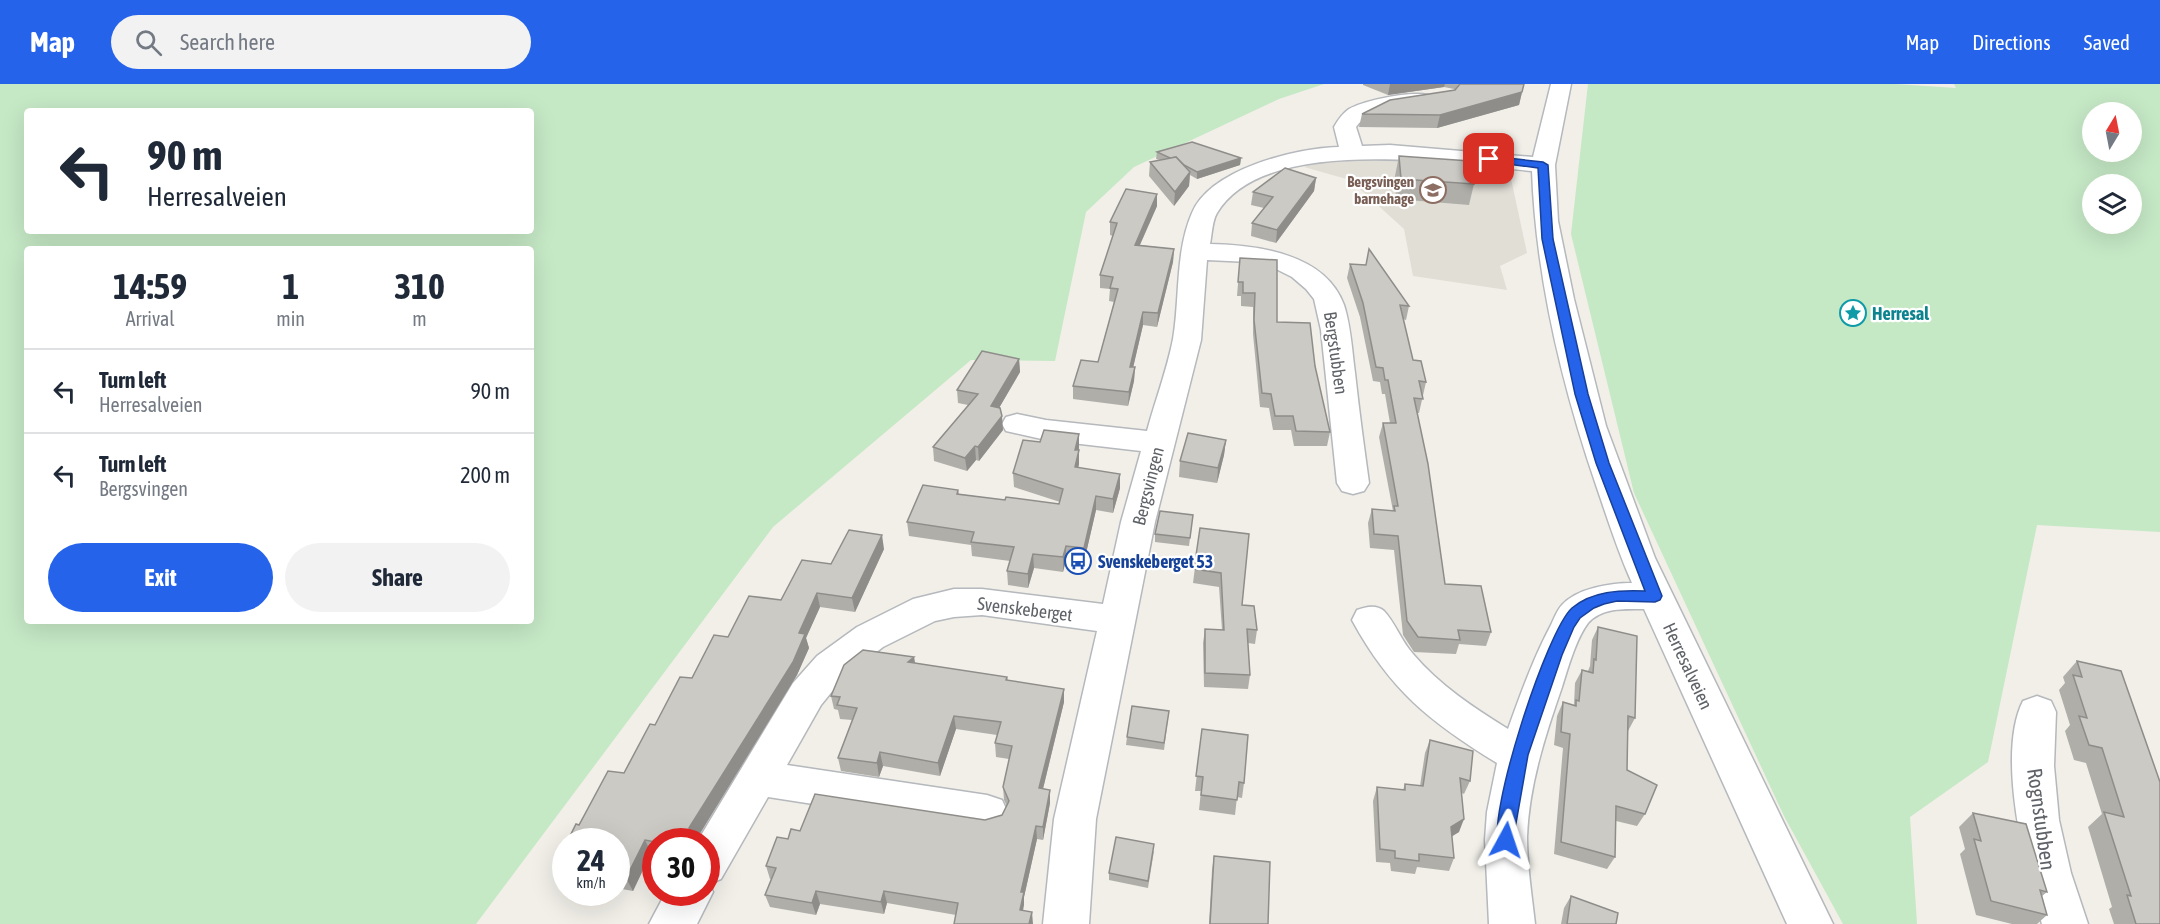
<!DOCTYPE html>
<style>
:root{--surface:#fff;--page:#f2f2f3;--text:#1f2937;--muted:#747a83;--line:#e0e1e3;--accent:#2563eb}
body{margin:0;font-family:"Asap Condensed",sans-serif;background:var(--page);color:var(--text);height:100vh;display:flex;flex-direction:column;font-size:22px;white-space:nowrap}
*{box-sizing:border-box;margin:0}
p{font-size:20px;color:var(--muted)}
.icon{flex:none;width:33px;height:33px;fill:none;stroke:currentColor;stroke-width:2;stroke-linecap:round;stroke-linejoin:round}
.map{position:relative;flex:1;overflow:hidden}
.drawer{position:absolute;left:24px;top:162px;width:510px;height:378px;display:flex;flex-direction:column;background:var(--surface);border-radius:6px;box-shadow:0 6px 24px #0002}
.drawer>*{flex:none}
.banner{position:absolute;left:24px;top:24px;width:510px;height:126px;border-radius:6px;box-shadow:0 6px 24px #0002;background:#fff;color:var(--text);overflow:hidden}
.needle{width:39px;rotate:10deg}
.buttons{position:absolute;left:2082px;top:18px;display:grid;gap:12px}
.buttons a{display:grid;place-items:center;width:60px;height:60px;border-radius:50%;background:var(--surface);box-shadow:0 6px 24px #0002;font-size:30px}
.speed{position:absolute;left:552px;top:744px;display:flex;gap:12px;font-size:30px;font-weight:700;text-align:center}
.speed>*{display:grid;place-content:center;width:78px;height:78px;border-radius:50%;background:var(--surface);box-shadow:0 6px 24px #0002;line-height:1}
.speed small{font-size:15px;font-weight:400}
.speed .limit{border:9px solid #d22;background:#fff;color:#111}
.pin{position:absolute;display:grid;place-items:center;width:51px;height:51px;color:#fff;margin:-26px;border-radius:12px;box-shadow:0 3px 9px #0006}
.me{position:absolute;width:66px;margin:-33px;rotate:5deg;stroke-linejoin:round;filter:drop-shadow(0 0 4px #0008)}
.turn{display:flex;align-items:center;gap:21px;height:126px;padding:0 24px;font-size:27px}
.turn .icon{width:78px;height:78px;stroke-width:2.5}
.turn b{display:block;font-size:42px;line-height:51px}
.eta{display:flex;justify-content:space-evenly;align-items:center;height:102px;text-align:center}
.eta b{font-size:36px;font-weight:700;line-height:42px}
.action{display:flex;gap:12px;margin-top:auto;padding:12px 24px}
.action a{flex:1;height:69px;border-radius:36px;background:var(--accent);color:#fff;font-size:24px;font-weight:700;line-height:69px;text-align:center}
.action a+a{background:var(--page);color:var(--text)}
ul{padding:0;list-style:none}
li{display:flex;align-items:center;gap:18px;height:84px;padding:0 24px;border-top:2px solid var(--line)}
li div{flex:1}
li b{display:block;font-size:22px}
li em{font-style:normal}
header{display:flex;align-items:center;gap:36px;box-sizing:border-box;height:84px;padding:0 30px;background:var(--accent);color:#fff}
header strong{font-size:28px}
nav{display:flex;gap:33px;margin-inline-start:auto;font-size:21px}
.search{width:420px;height:54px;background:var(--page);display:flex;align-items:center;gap:15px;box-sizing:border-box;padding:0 21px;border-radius:33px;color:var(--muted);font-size:22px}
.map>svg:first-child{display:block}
.education{fill:#e1ded6}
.green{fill:#c5e8c5;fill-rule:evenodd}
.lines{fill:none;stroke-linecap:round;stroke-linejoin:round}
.minor-casing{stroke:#b5b8bc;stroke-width:3}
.minor{fill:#fff;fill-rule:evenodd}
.wall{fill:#afaea9}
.shaded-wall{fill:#8f8d8a}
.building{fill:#cccac5;stroke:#8f8d8a;stroke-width:1.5}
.route{fill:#2563eb;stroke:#184099;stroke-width:1.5}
.labels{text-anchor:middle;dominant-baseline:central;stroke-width:4.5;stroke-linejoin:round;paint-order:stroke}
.far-education-label{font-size:15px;font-weight:bold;fill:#785e54;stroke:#fff;text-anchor:end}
.culture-label{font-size:18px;font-weight:bold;fill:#0d838f;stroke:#fff;text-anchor:start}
.street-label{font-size:18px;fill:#5f6368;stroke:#fff}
.transit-label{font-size:18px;font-weight:bold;fill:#164399;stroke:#fff;text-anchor:start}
.near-street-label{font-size:21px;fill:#5f6368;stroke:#fff}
</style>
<header>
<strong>Map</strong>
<div class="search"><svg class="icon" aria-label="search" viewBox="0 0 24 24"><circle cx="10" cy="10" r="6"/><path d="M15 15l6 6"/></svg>Search here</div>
<nav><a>Map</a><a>Directions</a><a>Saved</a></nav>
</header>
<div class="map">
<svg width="2160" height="840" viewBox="0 0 2160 840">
<rect width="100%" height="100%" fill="#f1efe8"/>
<polygon class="education" points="1356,73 1428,77 1510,90 1527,169 1500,182 1507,206 1413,192 1404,145 1350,96 1304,83 1321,76"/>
<g class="green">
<path d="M0,0H1324L1279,15L1134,83L1086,128L1055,277L971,276L773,443L476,840H0ZM27,27H531V147H27ZM27,165H531V537H27Z"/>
<path d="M1588,0H1895L1956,4L1954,0H2160V448L2037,441L1988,678L1910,733L1917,840H1843L1784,732L1634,409L1571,150ZM2092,28H2132V68H2092ZM2092,100H2132V140H2092Z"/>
</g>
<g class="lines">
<defs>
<g id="minor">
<path d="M1551,0H1571L1555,81L1558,137L1574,215L1606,342L1655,474L1833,840H1787L1644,525C1626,525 1602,523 1588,539C1576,555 1568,584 1562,603C1545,652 1529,701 1527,753C1527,782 1532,812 1535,840H1489L1485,756L1487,728L1497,679C1430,638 1390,606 1352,536L1357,526C1366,523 1376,520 1384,527C1394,537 1402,558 1413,570C1439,601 1474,624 1508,645C1521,609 1533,575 1551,541C1554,535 1557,526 1562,521C1577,504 1611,499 1632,499C1618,468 1608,436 1597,404C1562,302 1536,195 1532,87C1453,80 1265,49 1217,129C1212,137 1212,151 1210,160C1257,161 1325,169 1344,221C1351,243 1352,267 1355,289C1359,326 1364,363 1369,399L1364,407L1353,410L1342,407L1337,399L1321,246L1314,215L1306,205L1292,193L1276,185L1250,178L1207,176L1201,256L1155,438L1096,735L1089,840H1043L1054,735L1097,547L982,531L954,533L935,537L883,563L843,594L821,621L787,681L987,711L1002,716L1008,729L1002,742L987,747L768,713L721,795L709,800L713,808L697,840H649L666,808H706V758H697L793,599L817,572L857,543L913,515L954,505H982L1103,520L1121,438L1141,367L1046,356L1006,347L1002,340L1006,333L1017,330L1046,336L1147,347C1155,317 1167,286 1173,255C1180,215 1175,168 1192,129C1210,85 1296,64 1339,63L1334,43C1338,36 1342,30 1349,25C1365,16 1410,7 1428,11L1431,16L1428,21C1405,26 1371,22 1356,43L1362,62L1390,61L1533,73Z"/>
<path d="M2037,612L2051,617L2056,628L2054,682L2059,736L2071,789L2088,840H2042C2025,785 1996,670 2023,617Z"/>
</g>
</defs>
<use href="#minor" class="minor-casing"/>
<use href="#minor" class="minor"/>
</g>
<g class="wall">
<polygon points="1363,0 1524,0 1519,21 1437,44 1359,43 1362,30 1454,6 1454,5 1444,3 1388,11 1363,1"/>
<polygon points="1157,68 1241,74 1240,81 1197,95 1190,91 1189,102 1174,122 1149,92 1150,78 1160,76 1156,75"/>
<polygon points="1399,72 1474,100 1469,121 1396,115 1395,92"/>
<polygon points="1316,94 1314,107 1276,159 1251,152 1252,139 1264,124 1251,121 1253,108"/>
<polygon points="1157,122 1140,161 1174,165 1173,178 1157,243 1143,241 1133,283 1135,283 1134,297 1128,322 1073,315 1073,302 1098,278 1114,218 1109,217 1110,205 1100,204 1100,191 1113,152 1110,151 1110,138"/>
<polygon points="1240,174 1277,238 1315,282 1330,348 1327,362 1294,362 1291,346 1273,346 1269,324 1260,323 1253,250 1253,223 1241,222 1241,212 1237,212"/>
<polygon points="1350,180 1409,222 1406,236 1403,235 1413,276 1426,298 1419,329 1417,329 1445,500 1491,548 1486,562 1459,560 1456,570 1414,568 1403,551 1394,466 1370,464 1368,439 1372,425 1393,427 1379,353 1383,339 1390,339 1385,310 1382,310 1380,298 1373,297 1360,233 1347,194"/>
<polygon points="1019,275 1020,288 999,324 1003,346 979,377 976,376 967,387 934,377 933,363 968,321 958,319 957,306"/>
<polygon points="1079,350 1079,380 1078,384 1120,404 1113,429 1096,426 1084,478 1066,476 1063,488 1034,484 1028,504 1008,501 1007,487 1010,477 972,472 971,461 909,452 907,438 958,406 959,410 1005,416 1059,420 1060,418 1014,403 1013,389 1040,358"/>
<polygon points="1226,356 1224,371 1217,399 1179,393 1180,377"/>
<polygon points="1193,431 1189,462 1155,458 1155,450"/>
<polygon points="1200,444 1242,521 1257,546 1255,560 1248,559 1250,591 1248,605 1204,603 1203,559 1205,545 1222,546 1219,503 1193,499"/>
<polygon points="884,465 855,528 820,523 806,554 809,564 797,591 696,756 696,758 656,758 656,770 651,769 633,807 616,804 616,758 579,741 624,689 655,641 692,594 728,553 831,480"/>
<polygon points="1598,543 1635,634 1628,647 1627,686 1645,730 1637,742 1616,737 1615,773 1607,785 1554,770 1563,664 1554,661 1557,632 1563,618 1574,621 1575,599 1582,586 1588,587 1590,582 1592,556"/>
<polygon points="914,573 915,579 1007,593 1008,596 1064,618 1043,705 1050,719 1043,756 1037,755 1024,813 1024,821 956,831 887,819 884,830 820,820 816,831 770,823 765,811 771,795 770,795 766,782 788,755 800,747 985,736 1002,731 1007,722 1004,716 1003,703 1009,675 996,673 995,659 997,651 956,645 940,692 883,682 879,693 841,687 838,674 852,636 840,635 838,626 834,625 831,612"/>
<polygon points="2077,577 2160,840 2114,840 2109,825 2112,823 2088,743 2102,730 2086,679 2074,676 2065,647 2070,641 2059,606 2065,599 2063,593"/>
<polygon points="1169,627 1164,666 1126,661 1127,653"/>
<polygon points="1202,645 1244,699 1242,714 1237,713 1235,731 1199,726 1201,707 1195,707"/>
<polygon points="1430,656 1470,697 1464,710 1462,709 1459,748 1452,752 1454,774 1449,787 1417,783 1415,790 1391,787 1390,779 1376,778 1373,717 1377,703 1403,706 1405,700 1420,702 1425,669"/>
<polygon points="1973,729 2047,808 2042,812 2047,831 2037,840 2012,840 1976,831 1960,770 1965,765 1959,743"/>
<polygon points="566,760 566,795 562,795 554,782"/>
<polygon points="1154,767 1148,804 1109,796 1109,789"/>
<polygon points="1214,772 1268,840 1209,840 1212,786"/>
<polygon points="1571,812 1616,840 1561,840 1564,824"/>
</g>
<g class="shaded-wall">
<polygon points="1390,0 1445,0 1444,3 1388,11"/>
<polygon points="1522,8 1519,21 1437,44 1440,31"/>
<polygon points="1241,74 1240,81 1197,95 1197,88"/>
<polygon points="1190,88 1189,102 1174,122 1175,108"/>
<polygon points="1316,94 1314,107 1276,159 1277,146"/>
<polygon points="1157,110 1157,122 1134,174 1135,161"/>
<polygon points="1174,165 1173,178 1157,243 1158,229"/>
<polygon points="1143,228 1143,241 1130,297 1130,283"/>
<polygon points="1019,275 1020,288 992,336 991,322"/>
<polygon points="1135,283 1134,297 1128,322 1129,308"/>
<polygon points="1002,332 1003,346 979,377 978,363"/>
<polygon points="1079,350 1079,364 1075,380 1075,366"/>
<polygon points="1226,356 1224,371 1217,399 1218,384"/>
<polygon points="975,362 976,376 967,387 965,374"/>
<polygon points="1079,366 1079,380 1075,398 1075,383"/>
<polygon points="1120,390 1120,404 1113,429 1113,415"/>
<polygon points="1096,412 1096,426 1084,478 1084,464"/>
<polygon points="882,451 884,465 855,528 852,514"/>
<polygon points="1066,462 1066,476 1063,488 1063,473"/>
<polygon points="1033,470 1034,484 1028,504 1028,490"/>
<polygon points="817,509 820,523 806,554 809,564 797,591 696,756 696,758 687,758 689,744 799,549"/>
<polygon points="914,573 916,587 908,578"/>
<polygon points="1064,605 1064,618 1040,717 1039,704"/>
<polygon points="954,632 956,645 940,692 938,679"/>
<polygon points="880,668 883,682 879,693 877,679"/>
<polygon points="1050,706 1050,719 1043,756 1043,743"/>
<polygon points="1464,735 1459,748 1446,756 1451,743"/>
<polygon points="1036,742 1037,755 1024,813 1024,821 1021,838 1020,826 1021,808"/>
<polygon points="645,756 651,769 633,807 626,794"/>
<polygon points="816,807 820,820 816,831 812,819"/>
<polygon points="884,807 887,819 884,830 881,818"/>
<polygon points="1032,828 1033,840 1029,840"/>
</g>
<g class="building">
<polygon points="1460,0 1524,0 1522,8 1440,31 1362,30 1390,16 1455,6"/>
<polygon points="1192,58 1241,74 1197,88 1184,81 1176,73 1170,74 1157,68"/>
<polygon points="1399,72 1470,77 1474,100 1401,95"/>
<polygon points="1176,73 1190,88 1175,108 1150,78"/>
<polygon points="1285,84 1316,94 1277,146 1252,139 1273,113 1253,108"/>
<polygon points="1126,105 1157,110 1135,161 1174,165 1158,229 1143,228 1130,283 1135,283 1129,308 1073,302 1081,276 1098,278 1118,205 1110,204 1113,193 1100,191 1117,139 1110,138"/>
<polygon points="1369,165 1409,222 1400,221 1413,276 1421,277 1426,298 1419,297 1423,315 1414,314 1428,380 1445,500 1481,502 1491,548 1458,546 1460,556 1418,553 1407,537 1398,452 1374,450 1372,425 1395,427 1394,422 1398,422 1383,339 1396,339 1388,296 1385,296 1383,284 1376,283 1363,219 1350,180 1366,181"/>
<polygon points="1240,174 1277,176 1277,238 1310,239 1315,282 1330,348 1296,347 1293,332 1275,332 1271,310 1262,309 1254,236 1255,209 1243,209 1243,198 1238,198"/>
<polygon points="982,267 1019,275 991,322 1000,324 1002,332 978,363 975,362 965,374 933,363 978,310 957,306"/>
<polygon points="1044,346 1079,350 1075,366 1079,366 1075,383 1120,390 1113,415 1096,412 1084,464 1066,462 1063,473 1033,470 1028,490 1007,487 1014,463 971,458 974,448 907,438 923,401 958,406 957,410 1005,416 1006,413 1059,420 1063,405 1013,389 1023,356 1040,358"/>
<polygon points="1188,349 1226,356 1218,384 1180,377"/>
<polygon points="1160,427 1193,431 1190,454 1155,450"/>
<polygon points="1200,444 1249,450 1242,521 1254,522 1257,546 1247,545 1250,591 1205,589 1205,545 1224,546 1221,489 1194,485"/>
<polygon points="849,446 882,451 852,514 817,509 799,549 805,550 793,578 689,744 692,747 687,758 656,758 645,756 626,794 616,792 616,758 567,758 576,740 579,741 608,687 624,689 650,640 655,641 680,593 692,594 714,551 728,553 749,512 781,516 802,476 831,480"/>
<polygon points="1598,543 1637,552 1635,634 1628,632 1627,686 1657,701 1645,730 1616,722 1615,773 1561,758 1570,650 1561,648 1563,618 1576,622 1576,616 1579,617 1582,586 1593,589 1594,575 1596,576"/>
<polygon points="863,566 914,573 908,578 1007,593 1006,596 1064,605 1039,704 1050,706 1043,743 1036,742 1021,808 1024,808 1020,826 1032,828 1029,840 954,840 958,819 884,807 881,818 816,807 812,819 765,811 776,784 766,782 777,753 788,755 791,745 800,747 815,710 985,736 1002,731 1009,717 1003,703 1012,662 995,659 1001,638 954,632 938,679 880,668 877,679 838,674 857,624 837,621 840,613 831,612 844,581"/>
<polygon points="2077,577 2121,587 2160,698 2160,840 2136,840 2127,811 2131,812 2104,728 2124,733 2102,664 2089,661 2079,632 2087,634 2073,591 2082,593"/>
<polygon points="1132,622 1169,627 1164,659 1127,653"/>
<polygon points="1202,645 1248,651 1244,699 1239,698 1237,716 1201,711 1203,693 1196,692"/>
<polygon points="1430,656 1473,667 1470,697 1460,694 1464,735 1451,743 1454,774 1419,770 1419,777 1395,774 1395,767 1380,765 1377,703 1405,706 1405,700 1423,702"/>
<polygon points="1973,729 2026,740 2047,808 2040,806 2047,831 1991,817 1974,755 1981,757"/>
<polygon points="1116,753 1154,760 1148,797 1109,789"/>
<polygon points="566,760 566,784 554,782"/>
<polygon points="1214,772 1270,778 1268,840 1210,840"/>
<polygon points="1571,812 1618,829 1616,840 1567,840"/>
</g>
<path class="route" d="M1489,72L1543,78L1548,81L1553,155L1588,310L1609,379L1662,512L1660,516L1655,518L1617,517L1604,520L1594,524L1580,534L1574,543L1562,571L1528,671L1512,762L1506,764L1499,762C1486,733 1547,546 1572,524C1592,507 1620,506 1645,507L1596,379L1575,310L1542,155L1538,84L1486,77V73Z"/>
<defs>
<symbol id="school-ring" viewBox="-11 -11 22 22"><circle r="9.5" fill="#fff" stroke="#8d6e63" stroke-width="1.5"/><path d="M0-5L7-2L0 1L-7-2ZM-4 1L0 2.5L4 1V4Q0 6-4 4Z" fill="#8d6e63"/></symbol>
<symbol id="sight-ring" viewBox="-11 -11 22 22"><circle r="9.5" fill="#fff" stroke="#0f9aa8" stroke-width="1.5"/><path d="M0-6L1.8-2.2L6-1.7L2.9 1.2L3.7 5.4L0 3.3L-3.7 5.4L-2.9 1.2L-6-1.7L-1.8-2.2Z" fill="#0f9aa8"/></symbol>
<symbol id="bus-ring" viewBox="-11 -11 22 22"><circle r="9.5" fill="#fff" stroke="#1a4fb4" stroke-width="1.5"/><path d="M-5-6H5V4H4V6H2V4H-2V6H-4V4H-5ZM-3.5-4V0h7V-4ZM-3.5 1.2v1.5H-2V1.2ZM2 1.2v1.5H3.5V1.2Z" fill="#1a4fb4"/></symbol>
</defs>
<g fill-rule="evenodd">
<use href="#school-ring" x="1418" y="91" width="30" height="30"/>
<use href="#sight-ring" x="1838" y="214" width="30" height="30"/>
<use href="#bus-ring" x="1063" y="462" width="30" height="30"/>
</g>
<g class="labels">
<g class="far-education-label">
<text x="1414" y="97">Bergsvingen<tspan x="1414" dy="17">barnehage</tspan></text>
</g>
<g class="culture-label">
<text x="1872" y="229">Herresal</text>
</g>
<g class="street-label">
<text transform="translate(1336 269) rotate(82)">Bergstubben</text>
<text transform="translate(1148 402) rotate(-76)">Bergsvingen</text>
<text transform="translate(1025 525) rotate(7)">Svenskeberget</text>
<text transform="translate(1688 582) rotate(65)">Herresalveien</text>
</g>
<g class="transit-label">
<text x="1098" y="477">Svenskeberget 53</text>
</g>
<g class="near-street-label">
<text transform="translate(2042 735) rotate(82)">Rognstubben</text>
</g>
</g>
</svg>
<div class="buttons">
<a><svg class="needle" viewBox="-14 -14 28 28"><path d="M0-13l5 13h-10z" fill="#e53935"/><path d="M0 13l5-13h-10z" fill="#747a83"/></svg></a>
<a><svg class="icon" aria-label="layers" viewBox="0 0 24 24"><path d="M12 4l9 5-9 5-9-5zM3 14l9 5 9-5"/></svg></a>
</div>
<div class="speed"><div>24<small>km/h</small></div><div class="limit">30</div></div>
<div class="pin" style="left:1489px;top:75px;background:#d93025"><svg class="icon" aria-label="arrive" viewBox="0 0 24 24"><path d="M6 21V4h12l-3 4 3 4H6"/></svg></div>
<svg class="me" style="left:1506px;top:756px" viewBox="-20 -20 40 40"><path d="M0-17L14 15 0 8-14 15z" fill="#2563eb" stroke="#fff" stroke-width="4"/></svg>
<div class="banner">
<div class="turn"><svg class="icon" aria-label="left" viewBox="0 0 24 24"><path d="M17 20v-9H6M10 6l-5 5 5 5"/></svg><div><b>90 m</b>Herresalveien</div></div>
</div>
<section class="drawer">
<div class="eta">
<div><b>14:59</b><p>Arrival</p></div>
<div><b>1</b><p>min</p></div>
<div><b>310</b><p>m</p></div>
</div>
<ul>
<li><svg class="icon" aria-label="left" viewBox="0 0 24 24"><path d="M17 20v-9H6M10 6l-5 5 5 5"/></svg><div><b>Turn left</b><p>Herresalveien</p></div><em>90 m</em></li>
<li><svg class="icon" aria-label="left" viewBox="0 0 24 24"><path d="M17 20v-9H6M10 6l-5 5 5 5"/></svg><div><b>Turn left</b><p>Bergsvingen</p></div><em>200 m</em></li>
</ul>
<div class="action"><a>Exit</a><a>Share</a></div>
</section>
</div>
